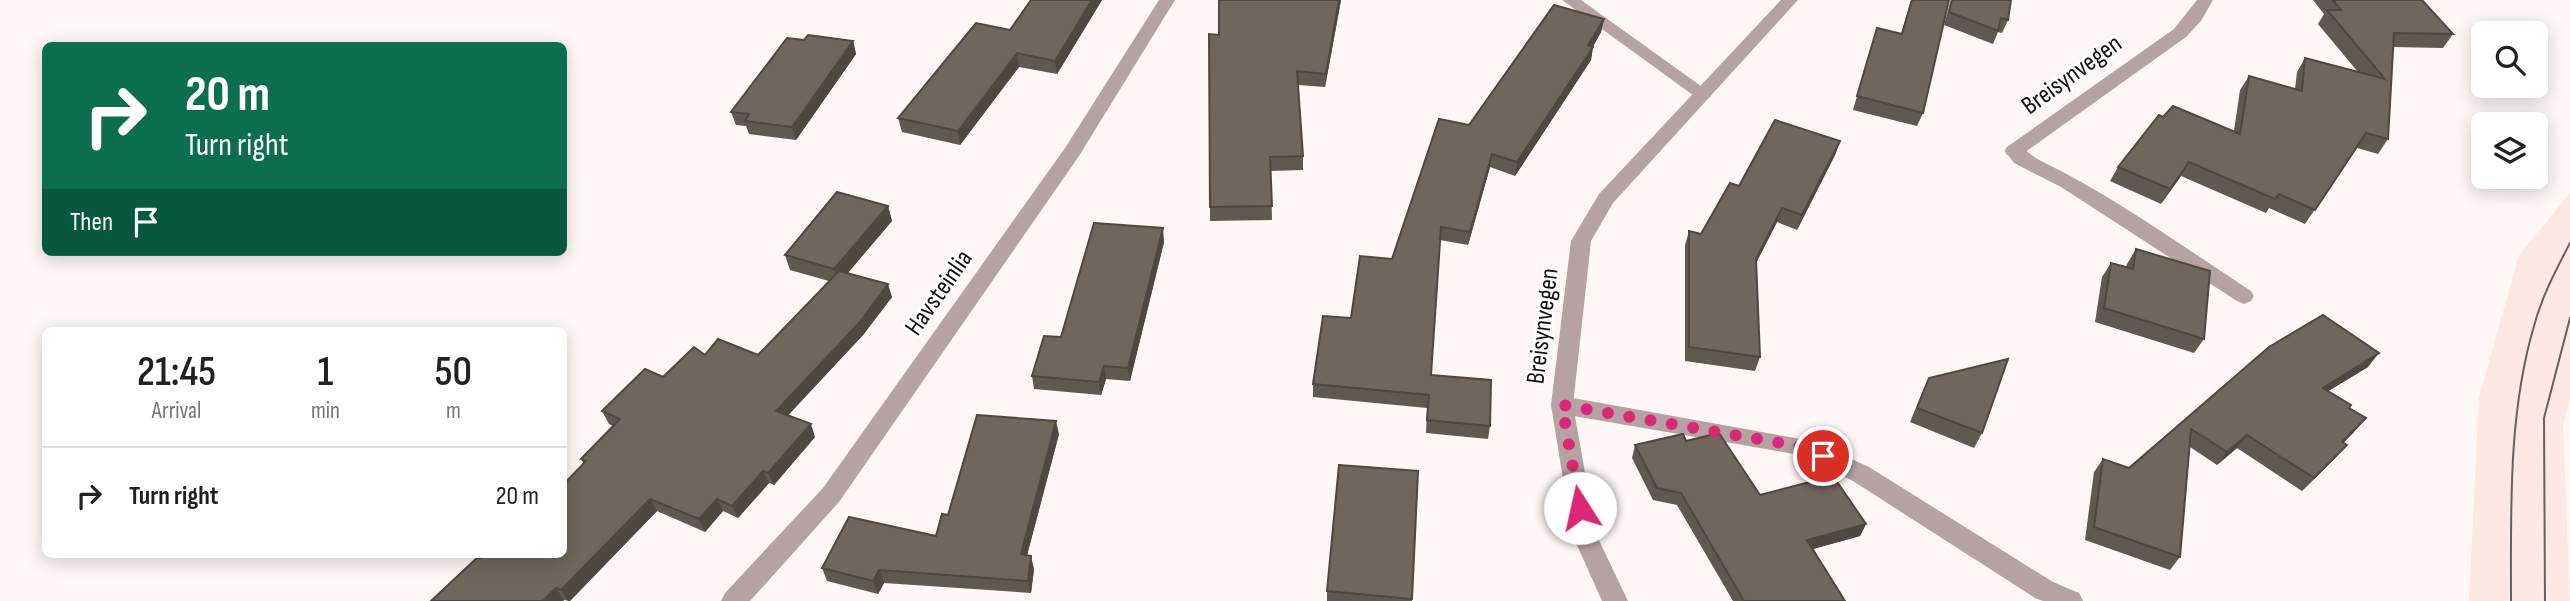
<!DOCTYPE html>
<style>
:root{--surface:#fff;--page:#f6f6f6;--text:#202124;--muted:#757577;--line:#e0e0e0}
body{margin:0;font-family:"Sofia Sans Condensed",sans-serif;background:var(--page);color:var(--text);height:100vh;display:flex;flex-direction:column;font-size:26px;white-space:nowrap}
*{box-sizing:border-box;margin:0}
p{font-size:23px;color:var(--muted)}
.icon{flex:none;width:38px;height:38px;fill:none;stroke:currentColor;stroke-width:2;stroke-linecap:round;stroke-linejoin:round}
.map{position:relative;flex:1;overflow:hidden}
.sheet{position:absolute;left:42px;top:327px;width:525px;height:231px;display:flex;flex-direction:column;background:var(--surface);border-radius:10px;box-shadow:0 4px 18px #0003}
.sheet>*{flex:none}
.hud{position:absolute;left:42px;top:42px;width:525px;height:214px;border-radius:10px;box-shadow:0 4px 18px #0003;background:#0b6e4f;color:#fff;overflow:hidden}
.controls{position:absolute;left:2471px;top:21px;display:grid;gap:14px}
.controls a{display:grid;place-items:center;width:77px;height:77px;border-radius:10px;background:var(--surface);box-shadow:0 4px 18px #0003;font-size:35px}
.pin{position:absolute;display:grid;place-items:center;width:60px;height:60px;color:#fff;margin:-30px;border:4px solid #fff;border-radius:50%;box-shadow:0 2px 7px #0007}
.me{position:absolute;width:77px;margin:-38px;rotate:350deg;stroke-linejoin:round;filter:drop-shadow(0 0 5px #0008)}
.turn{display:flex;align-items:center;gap:24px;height:147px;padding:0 28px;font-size:32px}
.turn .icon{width:91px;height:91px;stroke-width:2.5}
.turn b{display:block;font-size:49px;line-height:60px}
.then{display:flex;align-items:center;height:66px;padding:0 28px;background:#0003;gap:14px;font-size:26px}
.eta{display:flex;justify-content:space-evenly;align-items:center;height:119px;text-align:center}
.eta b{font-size:42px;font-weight:600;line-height:49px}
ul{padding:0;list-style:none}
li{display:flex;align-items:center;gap:21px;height:98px;padding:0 28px;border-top:2px solid var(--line)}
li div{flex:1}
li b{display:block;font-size:26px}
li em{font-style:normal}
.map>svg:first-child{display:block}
.built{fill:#fde9e1}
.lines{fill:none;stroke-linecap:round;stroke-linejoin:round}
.lane{fill:#b6a2a3;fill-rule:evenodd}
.street{fill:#b6a2a3;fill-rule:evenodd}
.tram{stroke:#66615f;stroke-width:2}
.wall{fill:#61584f}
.shaded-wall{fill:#4f4740}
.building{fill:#71665c;stroke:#4f4740;stroke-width:2}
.route{stroke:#db2777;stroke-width:12;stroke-dasharray:0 21.6}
.labels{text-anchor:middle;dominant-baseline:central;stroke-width:5;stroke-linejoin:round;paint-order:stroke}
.street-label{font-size:26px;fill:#15100e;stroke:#fff}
</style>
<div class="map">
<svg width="2570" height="601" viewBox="0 0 2570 601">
<rect width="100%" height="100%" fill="#fef7f5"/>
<polygon class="built" points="2570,193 2570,399 2563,426 2570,601 2469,601 2479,397 2519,255"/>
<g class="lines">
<g class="lane">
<polygon points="1562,0 1581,0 1712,94 1709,98 1697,98"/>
<path d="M2014,145C2024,147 2031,156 2041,161C2115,197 2182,246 2251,291L2254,296L2251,301L2244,304L2237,301L2061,187L2014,163L2005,151L2007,147Z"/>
<polygon points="1562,396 1812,441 1869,467 2053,582 2079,593 2083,601 2043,601 2035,598 1853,481 1800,455 1562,414 1554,411 1551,405 1554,399"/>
</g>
<g class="street">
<polygon points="1159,0 1175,0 1079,156 839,502 750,601 721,601 725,593 823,488 1065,148"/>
<polygon points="1781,0 1798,0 1613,203 1591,241 1573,405 1596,534 1628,601 1602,601 1572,534 1551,405 1571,241 1599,194"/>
<polygon points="2197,0 2213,0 2201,21 2186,37 2021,155 2007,155 2005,151 2007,147 2174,29"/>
</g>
<g class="tram">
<path d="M2511,601C2511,510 2508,414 2534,326C2542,296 2556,270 2570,243"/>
<polyline points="2545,601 2544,418 2570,318"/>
</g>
</g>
<g class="wall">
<polygon points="1102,0 1057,74 1019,67 960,145 902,132 898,118 1010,30"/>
<polygon points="1219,0 1341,0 1325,87 1298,85 1303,156 1303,170 1271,171 1272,220 1210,221 1210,207 1219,35"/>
<polygon points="1911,0 1949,0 1923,113 1917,126 1853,110 1877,28 1901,34"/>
<polygon points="1951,0 2011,0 2008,20 2002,33 1998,32 1993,44 1944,25"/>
<polygon points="2313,0 2422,0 2453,34 2443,48 2393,47 2388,139 2378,154 2357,148 2305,224 2269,208 2266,213 2181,176 2161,204 2110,181 2118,167 2163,117 2234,131 2240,90 2249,76 2295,89 2297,72 2305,58 2358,72 2318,24 2324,14"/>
<polygon points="1604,19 1601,32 1593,47 1591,60 1515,176 1490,167 1468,245 1440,240 1431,375 1490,426 1488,439 1426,433 1427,408 1313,397 1313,384 1351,318 1392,259"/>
<polygon points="804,40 853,41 856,54 796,140 749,134 746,126 736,125 731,112"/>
<polygon points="1840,141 1835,155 1797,230 1777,222 1756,263 1760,357 1755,371 1685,361 1685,245 1689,231 1701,234 1739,186"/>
<polygon points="888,206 892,221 848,273 892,297 863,335 788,415 815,437 774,485 769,483 738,518 723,511 705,532 657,511 570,601 564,600 563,601 431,601 481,558 564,555 584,464 581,459 613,426 609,424 602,411 705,355 758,355 829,281 790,270 785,255"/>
<polygon points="1164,242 1130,381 1106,379 1101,395 1034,389 1032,376 1061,337"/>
<polygon points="2136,249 2204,339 2194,353 2095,322 2102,277 2111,263 2126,267 2127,264"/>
<polygon points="2269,347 2368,367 2328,391 2349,408 2354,432 2343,443 2335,458 2302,491 2237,448 2217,465 2190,447 2180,557 2170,570 2085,540 2094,472 2103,459 2129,468"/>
<polygon points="1929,378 1982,433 1974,448 1910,422 1922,393"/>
<polygon points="1059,434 1027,555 1034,569 1031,593 884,583 878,594 827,581 822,568 936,536"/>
<polygon points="1686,441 1760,495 1866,524 1860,536 1813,549 1845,601 1733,601 1677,505 1653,500 1632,458 1635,445"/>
<polygon points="1418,471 1412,601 1327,601 1327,591"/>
</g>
<g class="shaded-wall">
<polygon points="1092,0 1102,0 1057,74 1055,61"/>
<polygon points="1339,0 1341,0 1325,87 1326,74"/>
<polygon points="1604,19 1601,32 1589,53 1593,47 1591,60 1515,176 1517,162"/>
<polygon points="853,41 856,54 796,140 792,127"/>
<polygon points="1017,53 1019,67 960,145 958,131"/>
<polygon points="1840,141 1835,155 1797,230 1802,215"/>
<polygon points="1492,154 1490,167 1468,245 1470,232"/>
<polygon points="2189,162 2181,176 2161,204 2170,189"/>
<polygon points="888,206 892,221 838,284 834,269"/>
<polygon points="1782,208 1777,222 1751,273 1756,259"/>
<polygon points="1163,228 1164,242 1130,381 1128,368"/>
<polygon points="888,284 892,297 863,335 781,423 776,411"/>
<polygon points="2379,353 2368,367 2312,401 2323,388"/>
<polygon points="1104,366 1106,379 1101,395 1099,382"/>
<polygon points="2366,418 2354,432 2331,455 2342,442"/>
<polygon points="1056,421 1059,434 1024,567 1021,554"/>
<polygon points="811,424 815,437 774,485 768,473"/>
<polygon points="2247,435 2237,448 2217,465 2227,452"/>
<polygon points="2347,445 2335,458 2302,491 2314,478"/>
<polygon points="763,471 769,483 738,518 732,506"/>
<polygon points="650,499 657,511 570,601 568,601 561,590"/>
<polygon points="717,499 723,511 705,532 699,519"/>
<polygon points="1866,524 1860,536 1802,552 1807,540"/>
<polygon points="1031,556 1034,569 1031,593 1028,581"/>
<polygon points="879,570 884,583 878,594 873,581"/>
<polygon points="556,588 564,600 563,601 543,601"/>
</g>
<g class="building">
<polygon points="1031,0 1092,0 1055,61 1017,53 958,131 898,118 976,23 1010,30"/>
<polygon points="1219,0 1339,0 1326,74 1297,71 1303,156 1270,157 1272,206 1210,207 1209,34 1219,35"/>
<polygon points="1912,0 1949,0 1923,113 1857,96 1877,28 1902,34"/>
<polygon points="1952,0 2011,0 2008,20 2001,18 1998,31 1949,12"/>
<polygon points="2333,0 2422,0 2453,34 2394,33 2388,139 2366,133 2315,210 2279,194 2275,199 2189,162 2170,189 2118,167 2159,115 2163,117 2173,106 2240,134 2249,76 2302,91 2305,58 2385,79 2327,10 2341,10"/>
<polygon points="1554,5 1604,19 1588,45 1593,47 1517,162 1492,154 1470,232 1441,227 1431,375 1491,380 1490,426 1427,420 1429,395 1313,384 1323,316 1351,318 1360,256 1392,259 1439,119 1469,125"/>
<polygon points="808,35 853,41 792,127 745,121 749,114 731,112 787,38 804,40"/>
<polygon points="1775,120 1840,141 1802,215 1782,208 1756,259 1760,357 1689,347 1689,231 1701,234 1730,183 1739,186"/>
<polygon points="837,192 888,206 834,269 785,255"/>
<polygon points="1094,223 1163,228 1128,368 1104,366 1099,382 1032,376 1044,336 1061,337"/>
<polygon points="2136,249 2210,271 2204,339 2104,308 2111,263 2133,269"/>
<polygon points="839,271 888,284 859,323 776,411 811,424 768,473 763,471 732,506 717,499 699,519 650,499 561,590 556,588 543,601 431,601 478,557 481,558 484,555 564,555 564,484 586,461 581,459 620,419 602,411 645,369 663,377 694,347 705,355 718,339 758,355"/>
<polygon points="2323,315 2379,353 2323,388 2351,405 2349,408 2366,418 2342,442 2347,445 2314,478 2247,435 2227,452 2191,429 2180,557 2094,527 2103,459 2129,468 2269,347"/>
<polygon points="2008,359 1982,433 1917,408 1929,378"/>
<polygon points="977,415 1056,421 1021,554 1031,556 1028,581 879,570 873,581 822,568 849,517 936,536 942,514 948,515"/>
<polygon points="1719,433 1760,495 1833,476 1866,524 1807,540 1845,601 1744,601 1681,493 1657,488 1635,445 1683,434 1686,441"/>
<polygon points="1339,465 1418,471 1412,599 1327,591"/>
</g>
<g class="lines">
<polyline class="route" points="1580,508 1562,405 1804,447 1823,456"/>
</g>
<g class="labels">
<g class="street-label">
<text transform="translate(2072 75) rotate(-36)">Breisynvegen</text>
<text transform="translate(939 293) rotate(-55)">Havsteinlia</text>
<text transform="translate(1543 326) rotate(-83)">Breisynvegen</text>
</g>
</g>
</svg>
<div class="controls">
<a><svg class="icon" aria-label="search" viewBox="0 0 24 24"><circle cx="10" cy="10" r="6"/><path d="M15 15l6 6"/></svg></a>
<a><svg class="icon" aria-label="layers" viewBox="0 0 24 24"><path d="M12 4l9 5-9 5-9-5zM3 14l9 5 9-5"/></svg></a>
</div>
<div class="pin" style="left:1823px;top:456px;background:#d93025"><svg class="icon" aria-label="arrive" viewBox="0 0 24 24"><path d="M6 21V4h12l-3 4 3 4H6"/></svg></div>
<svg class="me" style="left:1580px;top:508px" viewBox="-20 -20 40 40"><circle r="19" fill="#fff"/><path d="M0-13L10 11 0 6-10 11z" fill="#db2777"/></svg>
<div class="hud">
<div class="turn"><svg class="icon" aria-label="right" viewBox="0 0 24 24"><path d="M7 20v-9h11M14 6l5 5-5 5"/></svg><div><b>20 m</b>Turn right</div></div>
<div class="then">Then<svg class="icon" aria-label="arrive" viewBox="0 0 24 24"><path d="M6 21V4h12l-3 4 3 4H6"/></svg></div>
</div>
<section class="sheet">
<div class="eta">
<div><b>21:45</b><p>Arrival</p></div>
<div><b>1</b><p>min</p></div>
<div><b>50</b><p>m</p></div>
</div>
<ul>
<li><svg class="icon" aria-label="right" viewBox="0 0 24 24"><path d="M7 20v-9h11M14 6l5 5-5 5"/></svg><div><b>Turn right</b></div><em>20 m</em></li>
</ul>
</section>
</div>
